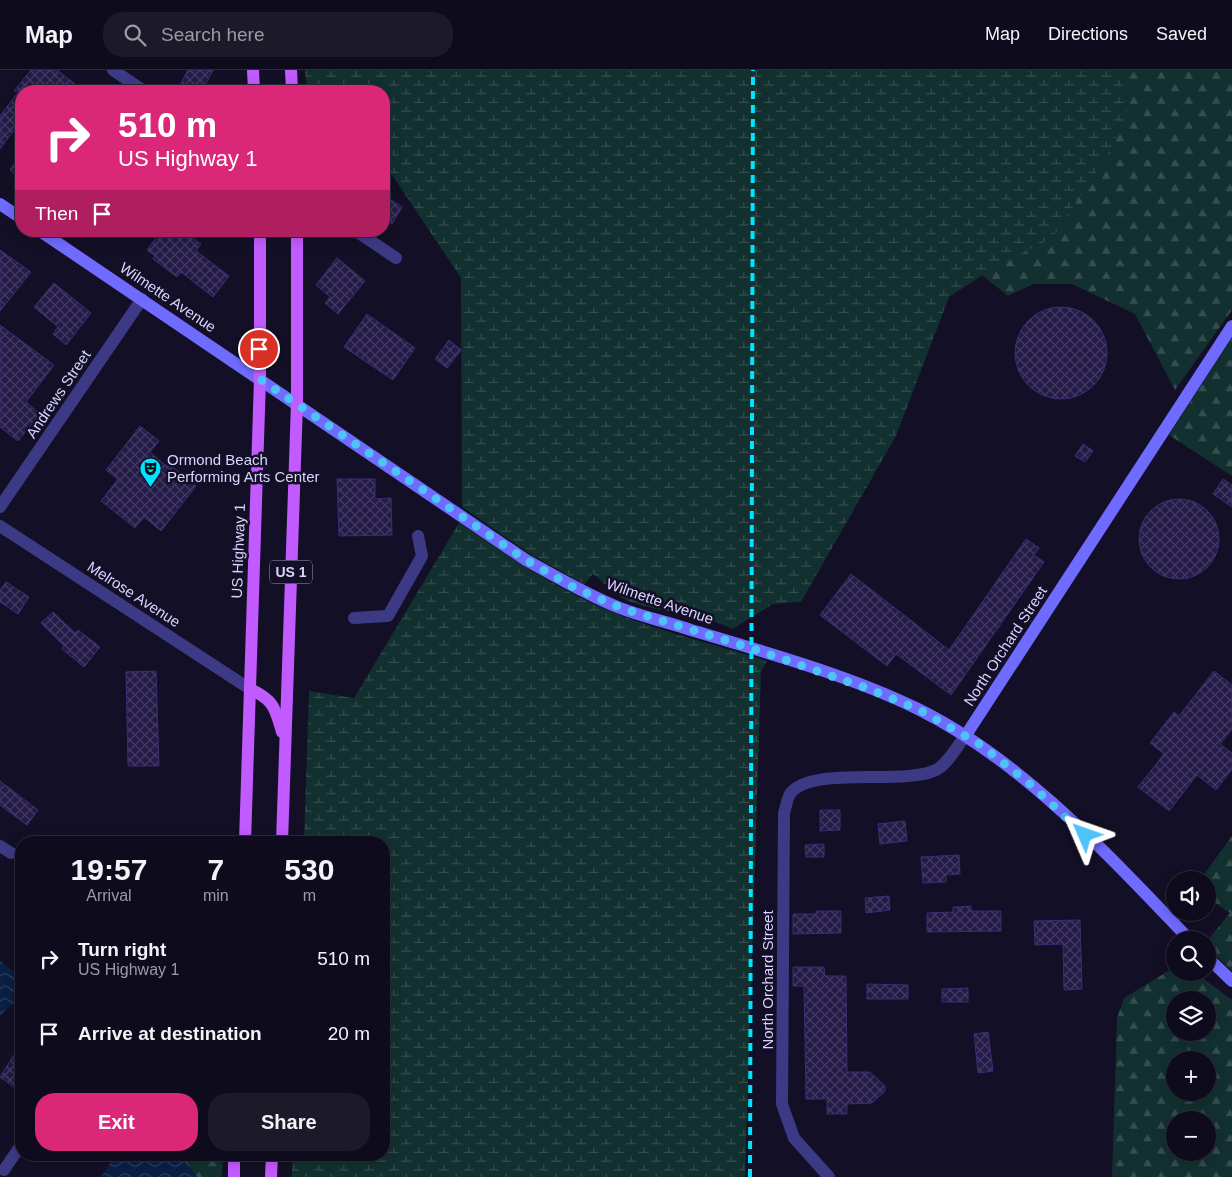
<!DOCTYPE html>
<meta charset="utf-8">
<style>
:root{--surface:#0e0b1c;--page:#1c1929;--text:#f1f3f6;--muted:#9b9ba3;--line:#2e2b3b;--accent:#db2777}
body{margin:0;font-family:Helvetica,sans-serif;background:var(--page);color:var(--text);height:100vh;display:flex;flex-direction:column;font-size:19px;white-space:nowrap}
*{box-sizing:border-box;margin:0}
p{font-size:16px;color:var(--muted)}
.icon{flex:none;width:28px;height:28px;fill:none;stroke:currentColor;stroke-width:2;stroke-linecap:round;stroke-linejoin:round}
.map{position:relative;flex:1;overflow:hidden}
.drawer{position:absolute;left:15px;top:766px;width:375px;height:325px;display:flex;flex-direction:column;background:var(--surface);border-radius:20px;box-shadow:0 2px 12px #0003,0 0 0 1px var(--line)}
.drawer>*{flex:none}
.hud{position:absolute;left:15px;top:15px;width:375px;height:152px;border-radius:20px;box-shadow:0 2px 12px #0003,0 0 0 1px var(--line);background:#db2777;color:#fff;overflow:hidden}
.fabs{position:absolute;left:1166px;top:801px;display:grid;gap:10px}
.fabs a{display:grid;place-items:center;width:50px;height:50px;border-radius:50%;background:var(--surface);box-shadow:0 2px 12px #0003,0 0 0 1px var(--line);font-size:25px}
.pin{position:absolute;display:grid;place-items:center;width:42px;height:42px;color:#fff;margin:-21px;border:2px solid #fff;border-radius:50%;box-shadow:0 1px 5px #0007}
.me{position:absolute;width:55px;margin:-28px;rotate:313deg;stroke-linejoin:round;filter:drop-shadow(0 0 4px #0008)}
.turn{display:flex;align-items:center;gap:18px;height:105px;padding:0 20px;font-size:22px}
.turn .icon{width:65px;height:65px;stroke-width:2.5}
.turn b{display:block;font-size:35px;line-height:42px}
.then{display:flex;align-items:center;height:48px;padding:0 20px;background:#0003;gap:10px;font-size:19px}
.eta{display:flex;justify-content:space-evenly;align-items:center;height:85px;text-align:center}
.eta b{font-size:30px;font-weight:800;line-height:35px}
.primary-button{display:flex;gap:10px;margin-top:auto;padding:10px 20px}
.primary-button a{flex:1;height:58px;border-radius:20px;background:var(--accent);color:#fff;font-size:20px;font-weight:800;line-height:58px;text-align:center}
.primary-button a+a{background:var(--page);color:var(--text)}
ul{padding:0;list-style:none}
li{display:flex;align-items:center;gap:15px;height:75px;padding:0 20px}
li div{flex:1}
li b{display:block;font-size:19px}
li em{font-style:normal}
header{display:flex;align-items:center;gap:30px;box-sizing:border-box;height:70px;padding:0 25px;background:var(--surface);border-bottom:1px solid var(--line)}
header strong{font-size:24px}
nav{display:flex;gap:28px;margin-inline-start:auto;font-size:18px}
.search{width:350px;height:45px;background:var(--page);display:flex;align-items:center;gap:12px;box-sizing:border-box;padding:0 18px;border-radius:20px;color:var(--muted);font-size:19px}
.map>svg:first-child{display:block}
.forest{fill:url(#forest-firs);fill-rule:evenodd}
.wetland{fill:url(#wetland-marsh)}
.water{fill:url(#water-waves)}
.building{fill:url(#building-cross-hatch);stroke:#3b2d73}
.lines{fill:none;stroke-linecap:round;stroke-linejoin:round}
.street{stroke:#3d3a85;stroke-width:12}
.secondary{stroke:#6f6bff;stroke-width:12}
.primary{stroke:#c25bff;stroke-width:12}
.rail{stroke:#00e5ff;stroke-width:4;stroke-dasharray:8 6;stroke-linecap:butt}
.route{stroke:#4fc3f7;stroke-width:9;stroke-dasharray:0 16.2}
.labels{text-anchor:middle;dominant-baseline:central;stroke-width:5;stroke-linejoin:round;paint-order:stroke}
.shield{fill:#130f26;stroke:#9e99be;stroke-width:1}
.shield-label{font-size:14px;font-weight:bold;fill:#d9d4ff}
.street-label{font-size:15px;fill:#d9d4ff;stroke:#130f26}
.poi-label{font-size:15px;fill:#d9d4ff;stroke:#130f26;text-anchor:start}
</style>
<header>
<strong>Map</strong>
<div class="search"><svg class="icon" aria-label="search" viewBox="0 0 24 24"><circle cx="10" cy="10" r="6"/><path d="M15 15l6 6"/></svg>Search here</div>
<nav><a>Map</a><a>Directions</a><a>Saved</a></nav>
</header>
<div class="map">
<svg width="1232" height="1107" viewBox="0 0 1232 1107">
<defs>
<pattern id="forest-firs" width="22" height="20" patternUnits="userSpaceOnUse" patternTransform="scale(1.25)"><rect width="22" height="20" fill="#12302f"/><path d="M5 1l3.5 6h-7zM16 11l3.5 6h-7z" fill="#344d4e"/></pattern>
<pattern id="wetland-marsh" width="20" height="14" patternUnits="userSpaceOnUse" patternTransform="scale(1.25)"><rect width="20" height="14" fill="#12302f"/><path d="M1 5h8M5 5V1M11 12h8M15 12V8" fill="none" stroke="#344d4e"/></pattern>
<pattern id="water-waves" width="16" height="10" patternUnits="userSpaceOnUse" patternTransform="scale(1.25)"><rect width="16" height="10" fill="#0a1f44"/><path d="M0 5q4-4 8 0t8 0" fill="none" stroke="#2d3f60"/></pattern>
<pattern id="building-cross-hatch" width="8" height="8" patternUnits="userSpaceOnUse" patternTransform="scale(1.25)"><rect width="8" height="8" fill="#241b47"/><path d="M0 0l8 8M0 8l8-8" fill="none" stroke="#433b63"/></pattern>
</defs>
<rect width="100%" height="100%" fill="#130f26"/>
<g class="forest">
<polygon points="1118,0 1232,0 1232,240 1175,320 1135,244 1072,214 1033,214 1008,226 982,205 995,197 1130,35"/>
<polygon points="1232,268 1232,406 1169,365"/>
<polygon points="1232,766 1232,901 1208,878 1208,870 1230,843 1208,828 1208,810 1200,810"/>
<path d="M1175,897V902L1196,903L1232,930V1107H1112L1117,948L1124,928ZM1175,930H1208V962H1175ZM1175,990H1208V1022H1175ZM1175,1050H1208V1082H1175Z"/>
<polygon points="179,1085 223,1085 222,1107 197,1107"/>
</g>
<g class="wetland">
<path d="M305,0H1118L1130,35L1107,86L1052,168L995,197L949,227L896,366L801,532L773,534L732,559C701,542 664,544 631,532C617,527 604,513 593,504L584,514L530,484L462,437L461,208L384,93V21H307Z"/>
<path d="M459,453C510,487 560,522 617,544C666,563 717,575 767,591L761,601L745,1107H292V1085H384V772H304L309,621L354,628Z"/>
</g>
<g class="water">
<path d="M0,891C14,901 21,908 21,926L0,946Z"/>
<polygon points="112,1085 179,1085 197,1107 101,1107 112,1090"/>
</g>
<g class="building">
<polygon points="31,0 57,0 84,21 21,21 21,51 0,79 0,46 19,21 14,21"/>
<polygon points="188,0 213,0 202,21 192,21 180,15"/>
<polygon points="21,85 21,109 10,100"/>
<polygon points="384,125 402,137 392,154 384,148"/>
<polygon points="161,161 184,161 201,174 196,181 229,206 213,227 181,202 177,207 153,189 155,186 147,180"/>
<polygon points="0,180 31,202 0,241"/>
<polygon points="337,188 365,211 338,244 325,233 330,227 316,215"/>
<polygon points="54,213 91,243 66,275 53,264 58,257 34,237"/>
<circle cx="1061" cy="283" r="46"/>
<polygon points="367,244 415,278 393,310 344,277"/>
<polygon points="0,255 54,295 26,332 40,344 18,371 0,357"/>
<polygon points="449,270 461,280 447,298 435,289"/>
<polygon points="140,356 159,371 150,382 166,396 168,393 196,416 161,461 144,447 135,458 101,431 118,409 106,400"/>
<polygon points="1083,374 1093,381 1085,392 1075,386"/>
<polygon points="337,409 375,409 375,429 391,428 392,465 339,466"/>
<polygon points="1223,409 1232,415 1232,437 1213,424"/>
<circle cx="1179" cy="469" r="40"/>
<polygon points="1026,469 1039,478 1034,485 1044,492 951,625 896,584 887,596 820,545 851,504 949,580"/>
<polygon points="6,512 29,527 18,544 0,532 0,520"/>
<polygon points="53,542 75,563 78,560 100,577 84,597 62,579 64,576 41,553"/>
<polygon points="156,601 159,696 128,696 126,602"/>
<polygon points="1214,601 1232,615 1232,659 1220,674 1232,683 1232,699 1216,720 1197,705 1169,741 1138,717 1164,684 1150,673 1174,642 1179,646"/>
<polygon points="0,711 38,740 27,755 0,735"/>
<polygon points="820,740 840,740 840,760 820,761"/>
<polygon points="905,751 907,771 880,774 878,754"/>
<polygon points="824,774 824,787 806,787 805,775"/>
<polygon points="959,785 960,804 946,805 946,812 923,813 921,787"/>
<polygon points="889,826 890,840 866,843 865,828"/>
<polygon points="971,836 971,841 1001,841 1001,861 927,862 927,843 953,842 953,837"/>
<polygon points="816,841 841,841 841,863 793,864 793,844 816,844"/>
<polygon points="1080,850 1082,919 1064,920 1063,874 1035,875 1034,851"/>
<polygon points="793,897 824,897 825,906 846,906 847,1002 870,1002 885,1016 885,1021 872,1033 847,1034 847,1044 827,1044 827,1029 806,1029 804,916 793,916"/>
<polygon points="867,914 908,915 908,929 867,929"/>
<polygon points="968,918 968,932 942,932 942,919"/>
<polygon points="988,962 993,1001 978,1003 974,964"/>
<polygon points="21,974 21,1022 0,1007"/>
</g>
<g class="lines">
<g class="street">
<polyline points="113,0 144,21"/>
<polyline points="356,161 396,188"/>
<polyline points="0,437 142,229"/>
<polyline points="0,456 250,619"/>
<polyline points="354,548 388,546 422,486 418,466"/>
<polyline points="0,776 11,783"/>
<polyline points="4,1100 21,1075"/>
<path d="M829,1107L794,1068L782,1034L784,743C786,737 787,729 790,724C810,695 903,716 936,700C948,694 957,676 966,665"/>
</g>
<g class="secondary">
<polyline points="0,134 21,148"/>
<path d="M40,161L526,490C557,507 587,525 620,538C643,547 668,552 691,560C765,582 851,606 920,640C1024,692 1110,787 1190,870"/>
<polyline points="966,665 1232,256"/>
<polyline points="1208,888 1232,911"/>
</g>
<g class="primary">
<polyline points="253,0 254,21"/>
<polyline points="291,0 292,21"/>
<path d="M250,619C274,630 275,638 282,662"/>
<polyline points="245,772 260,309 260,161"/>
<polyline points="282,772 297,333 297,161"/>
<polyline points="234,1107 234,1085"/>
<polyline points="271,1107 272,1085"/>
</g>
<polyline class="rail" points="750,1107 753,0"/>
</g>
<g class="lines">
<polyline class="route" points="259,279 260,309 526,490 575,518 621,538 751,578 869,619 920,640 981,675 1030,714 1085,765"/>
</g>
<defs>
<symbol id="theatre-pin" viewBox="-11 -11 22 30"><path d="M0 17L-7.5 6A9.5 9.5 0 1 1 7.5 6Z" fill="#00e5ff" stroke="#130f26"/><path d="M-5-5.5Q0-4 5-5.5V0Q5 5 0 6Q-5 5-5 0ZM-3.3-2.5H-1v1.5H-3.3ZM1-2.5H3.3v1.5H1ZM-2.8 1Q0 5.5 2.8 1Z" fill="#111"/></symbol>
</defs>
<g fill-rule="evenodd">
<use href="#theatre-pin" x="138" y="386" width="25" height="34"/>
</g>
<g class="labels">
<rect class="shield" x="270" y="490.5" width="42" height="23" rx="4"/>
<g class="shield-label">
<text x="291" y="502">US 1</text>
</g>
<g class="street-label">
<text transform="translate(168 227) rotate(34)">Wilmette Avenue</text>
<text transform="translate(58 324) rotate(-56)">Andrews Street</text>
<text transform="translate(238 481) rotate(-88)">US Highway 1</text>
<text transform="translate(134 524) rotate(33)">Melrose Avenue</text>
<text transform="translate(660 531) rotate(19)">Wilmette Avenue</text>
<text transform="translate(1005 576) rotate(-57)">North Orchard Street</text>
<text transform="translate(767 910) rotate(-90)">North Orchard Street</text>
</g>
<g class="poi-label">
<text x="167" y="389">Ormond Beach<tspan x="167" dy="17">Performing Arts Center</tspan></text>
</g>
</g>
</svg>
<div class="fabs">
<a><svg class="icon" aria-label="sound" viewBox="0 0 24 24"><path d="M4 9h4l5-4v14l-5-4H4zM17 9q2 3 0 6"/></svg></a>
<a><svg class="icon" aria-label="search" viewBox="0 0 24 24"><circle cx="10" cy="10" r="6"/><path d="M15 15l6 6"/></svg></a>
<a><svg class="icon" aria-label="layers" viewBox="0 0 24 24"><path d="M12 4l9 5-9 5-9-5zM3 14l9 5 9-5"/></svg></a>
<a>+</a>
<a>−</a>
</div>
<div class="pin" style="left:259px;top:279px;background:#d93025"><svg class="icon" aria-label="arrive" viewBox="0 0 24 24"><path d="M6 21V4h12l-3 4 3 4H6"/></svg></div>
<svg class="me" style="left:1085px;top:765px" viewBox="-20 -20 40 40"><path d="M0-17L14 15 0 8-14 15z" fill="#4fc3f7" stroke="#fff" stroke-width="4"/></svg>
<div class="hud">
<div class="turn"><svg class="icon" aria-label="right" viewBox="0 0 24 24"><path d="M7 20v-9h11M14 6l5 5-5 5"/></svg><div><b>510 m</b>US Highway 1</div></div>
<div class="then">Then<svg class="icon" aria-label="arrive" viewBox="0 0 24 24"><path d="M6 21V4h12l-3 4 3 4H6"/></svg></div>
</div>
<section class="drawer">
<div class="eta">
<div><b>19:57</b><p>Arrival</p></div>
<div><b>7</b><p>min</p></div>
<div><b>530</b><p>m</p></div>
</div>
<ul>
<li><svg class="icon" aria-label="right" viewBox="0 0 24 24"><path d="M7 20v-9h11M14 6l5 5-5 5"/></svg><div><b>Turn right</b><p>US Highway 1</p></div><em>510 m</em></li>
<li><svg class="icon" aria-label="arrive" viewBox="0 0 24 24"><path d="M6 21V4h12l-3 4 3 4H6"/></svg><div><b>Arrive at destination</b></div><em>20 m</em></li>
</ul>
<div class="primary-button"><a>Exit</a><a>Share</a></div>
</section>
</div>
